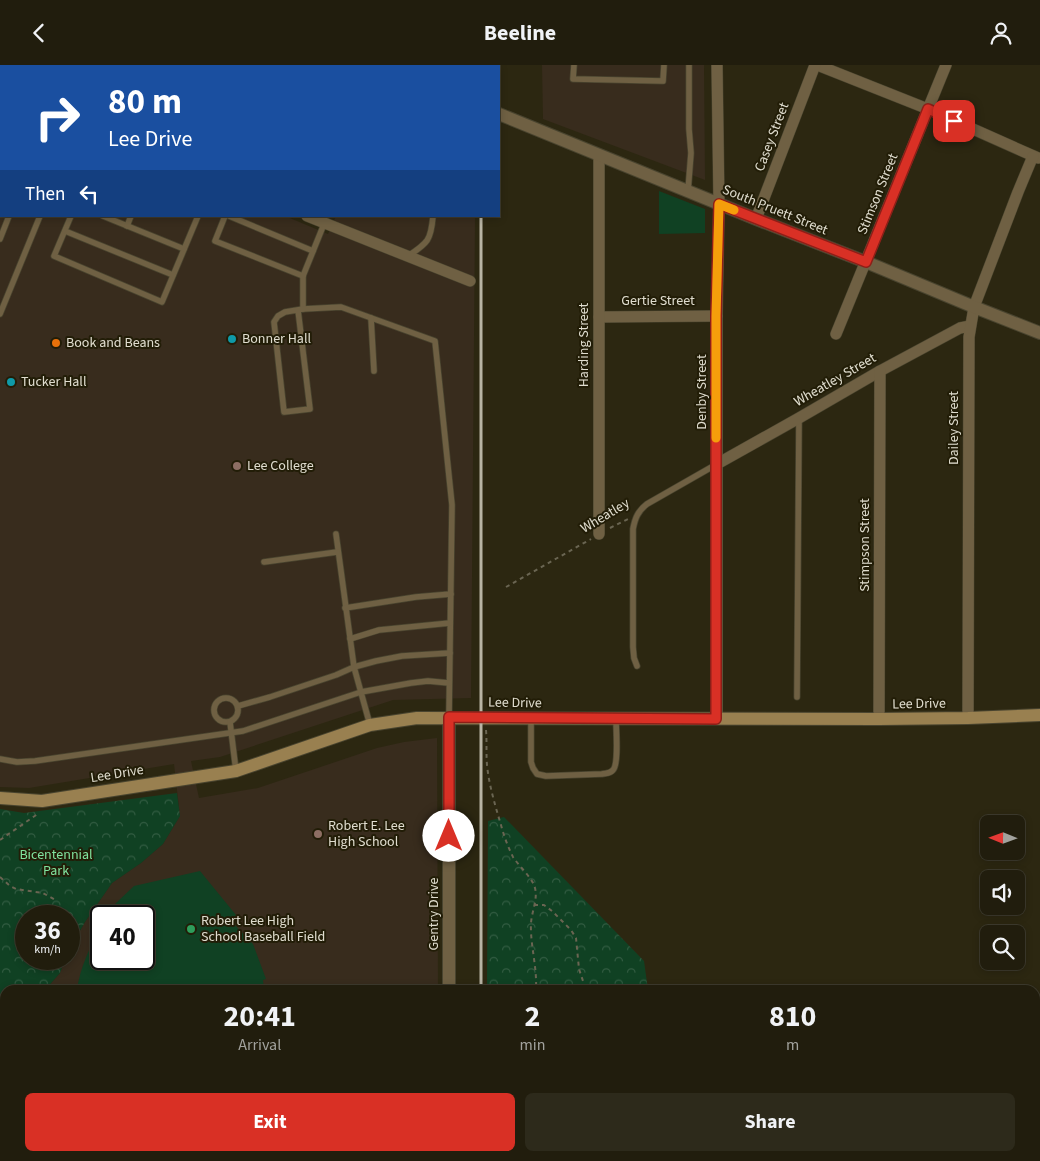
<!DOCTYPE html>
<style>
:root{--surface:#211d0d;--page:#2d2a1b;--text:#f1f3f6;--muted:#a2a29d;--line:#3e3b2e;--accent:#d93025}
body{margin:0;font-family:"Source Sans 3",sans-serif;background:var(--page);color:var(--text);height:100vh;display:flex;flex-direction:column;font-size:19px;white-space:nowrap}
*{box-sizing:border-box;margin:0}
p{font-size:16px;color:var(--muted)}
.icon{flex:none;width:28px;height:28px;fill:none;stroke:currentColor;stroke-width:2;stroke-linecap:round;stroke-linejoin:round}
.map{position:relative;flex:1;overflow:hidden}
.sheet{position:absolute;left:0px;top:920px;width:1040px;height:176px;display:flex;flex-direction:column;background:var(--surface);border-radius:15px 15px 0 0;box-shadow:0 2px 8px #0003,0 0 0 1px var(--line)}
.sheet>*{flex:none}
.top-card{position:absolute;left:0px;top:0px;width:500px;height:152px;box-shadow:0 2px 8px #0003,0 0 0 1px var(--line);background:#1a4fa0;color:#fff;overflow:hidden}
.needle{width:32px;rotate:271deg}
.tools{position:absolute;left:980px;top:750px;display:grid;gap:10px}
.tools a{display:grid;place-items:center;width:45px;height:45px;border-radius:8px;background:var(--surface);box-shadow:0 2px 8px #0003,0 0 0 1px var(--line);font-size:25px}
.speed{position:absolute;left:15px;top:840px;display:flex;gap:10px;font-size:25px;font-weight:700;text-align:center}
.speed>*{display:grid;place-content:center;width:65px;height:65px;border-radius:50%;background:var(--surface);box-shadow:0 2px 8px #0003,0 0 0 1px var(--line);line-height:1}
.speed small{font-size:12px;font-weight:400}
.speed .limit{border:2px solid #111;border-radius:8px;background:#fff;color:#111}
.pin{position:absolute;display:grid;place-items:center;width:42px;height:42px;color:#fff;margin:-21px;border-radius:10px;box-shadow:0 2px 8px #0006}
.me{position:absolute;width:55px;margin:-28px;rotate:0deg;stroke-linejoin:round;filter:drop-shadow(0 0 4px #0008)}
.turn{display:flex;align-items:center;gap:18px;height:105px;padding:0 25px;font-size:22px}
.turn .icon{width:65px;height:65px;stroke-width:2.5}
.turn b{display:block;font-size:35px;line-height:42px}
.then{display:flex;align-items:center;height:48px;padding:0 25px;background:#0003;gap:10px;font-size:19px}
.eta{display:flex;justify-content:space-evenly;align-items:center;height:85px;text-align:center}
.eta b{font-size:30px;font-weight:700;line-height:35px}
.button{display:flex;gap:10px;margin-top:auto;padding:10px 25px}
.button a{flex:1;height:58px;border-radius:8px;background:var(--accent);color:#fff;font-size:20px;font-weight:700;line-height:58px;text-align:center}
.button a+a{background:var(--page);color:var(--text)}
header{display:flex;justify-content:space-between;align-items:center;height:65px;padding:0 25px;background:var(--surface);font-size:22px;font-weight:700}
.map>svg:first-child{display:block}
.education{fill:#382c1d;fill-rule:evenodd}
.grass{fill:#104123}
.park{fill:url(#park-crowns)}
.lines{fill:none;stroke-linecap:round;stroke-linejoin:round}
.service-casing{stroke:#49442f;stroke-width:7}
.minor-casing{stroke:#49442f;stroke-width:12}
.tertiary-casing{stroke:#49442f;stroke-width:14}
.secondary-casing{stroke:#49442f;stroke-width:14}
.path{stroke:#6a6552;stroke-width:2;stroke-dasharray:4 4;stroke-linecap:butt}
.service{stroke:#6f6043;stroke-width:5.5}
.minor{stroke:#6f6043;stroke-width:11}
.tertiary{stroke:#6f6043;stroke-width:12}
.secondary{stroke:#998050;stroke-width:12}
.rail{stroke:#b8b4a4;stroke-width:3}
.route-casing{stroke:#8d1f18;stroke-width:12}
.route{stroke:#d93025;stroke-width:9}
.slow{stroke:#f59e0b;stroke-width:9}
.culture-dot{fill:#0f9aa8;stroke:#221d07;stroke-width:2}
.food-dot{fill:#e8710a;stroke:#221d07;stroke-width:2}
.education-dot{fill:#8d6e63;stroke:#221d07;stroke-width:2}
.leisure-dot{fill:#2e9e5b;stroke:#221d07;stroke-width:2}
.labels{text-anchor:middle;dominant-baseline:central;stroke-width:4;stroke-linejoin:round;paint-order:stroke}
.street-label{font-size:14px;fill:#e0ddcf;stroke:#221d07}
.poi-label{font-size:14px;fill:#e0ddcf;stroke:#221d07;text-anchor:start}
.park-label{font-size:14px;fill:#80e39f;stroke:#221d07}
</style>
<header><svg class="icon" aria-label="back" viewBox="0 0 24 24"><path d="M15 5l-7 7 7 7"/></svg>Beeline<svg class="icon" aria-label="person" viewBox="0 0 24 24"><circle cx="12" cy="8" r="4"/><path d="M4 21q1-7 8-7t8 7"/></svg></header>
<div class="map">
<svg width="1040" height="1096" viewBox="0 0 1040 1096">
<defs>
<pattern id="park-crowns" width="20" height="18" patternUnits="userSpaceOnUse" patternTransform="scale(1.25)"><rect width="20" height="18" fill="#104123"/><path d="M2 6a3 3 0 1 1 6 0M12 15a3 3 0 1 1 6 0" fill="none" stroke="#325c42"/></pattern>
</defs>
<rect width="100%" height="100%" fill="#2c2711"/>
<g class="education">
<polygon points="542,0 704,0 705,115 543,54"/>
<path d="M0,38H1V151H285L328,169L336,151H475L471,633L393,635L220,692L191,696L199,733L258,723L377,683L404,677L437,673L438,925H45L60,908L65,894H69V885L85,857L112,818L141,798L163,779L180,751L174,699L29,723L0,722ZM101,851H144V894H101Z"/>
<polygon points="5,948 5,1091 437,1091 437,1096 0,1096 0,951"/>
</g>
<g class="grass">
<polygon points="659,126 705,144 705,168 659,169"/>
<path d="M200,806L236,850L231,856L253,879L266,914L263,915L264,925H77C80,903 90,881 101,862V894H144V851H108L115,839L134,821Z"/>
<rect x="209" y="1091" width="228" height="5"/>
</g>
<g class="park">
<polygon points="177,728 180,751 163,779 141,798 112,818 85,857 69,885 69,851 26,851 26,894 65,894 60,908 45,925 5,925 5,948 0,951 0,744 24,748"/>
<polygon points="504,752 644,896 648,925 487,925 488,756"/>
</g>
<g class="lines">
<defs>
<g id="service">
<polyline points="574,0 573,14 663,16 664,0"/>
<polyline points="463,1 464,0"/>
<polyline points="0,76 1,76"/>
<polyline points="0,90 1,87"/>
<polyline points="0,109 1,110"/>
<polyline points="688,126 691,88 689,64 689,0"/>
<polyline points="71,151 54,191 162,237 198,151"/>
<polyline points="103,151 184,184"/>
<polyline points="225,151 215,176 303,211"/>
<polyline points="229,151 313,186"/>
<polyline points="127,161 131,151"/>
<polyline points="65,166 173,210"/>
<polyline points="0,174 9,151"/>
<path d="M408,191C428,178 431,175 433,151"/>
<polyline points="303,244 303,211 324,159"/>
<polyline points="298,245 310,344 284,347 274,257 278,251 285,247 303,244 341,242 435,276 452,440 449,652"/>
<polyline points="0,249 40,151"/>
<polyline points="371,253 374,306"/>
<polyline points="336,469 354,602 370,660"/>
<polyline points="264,497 337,487"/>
<polyline points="345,543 416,532 451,529"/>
<polyline points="350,574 379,565 450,558"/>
<path d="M637,601L634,593L633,582V464C635,453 638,446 647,439L717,399"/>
<polyline points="797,632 799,353"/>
<circle cx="226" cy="645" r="12"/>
<polyline points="238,641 270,632 336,610 354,602 376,596 402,591 450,588"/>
<path d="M531,653V697L533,703L537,709L546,711L602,709C606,708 610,709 613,705C619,699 616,664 616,654"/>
<polyline points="230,657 236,706"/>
<polyline points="0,694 17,697 35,696 243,666 361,627 411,618 428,616 449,618"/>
<polyline points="0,1008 5,1004"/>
<polyline points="72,1091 72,1096"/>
<polyline points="100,1091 100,1096"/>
<polyline points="196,1091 196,1096"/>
<polyline points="131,1096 131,1091"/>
<polyline points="163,1096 163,1091"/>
</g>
<g id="minor">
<polyline points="817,0 928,44 1038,93"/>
<polyline points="132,1 132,0"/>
<polyline points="259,1 260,0"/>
<polyline points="389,1 389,0"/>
<polyline points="0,28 1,28"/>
<polyline points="307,151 470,216"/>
<polyline points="756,154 815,0"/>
<polyline points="599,252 717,251"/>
<polyline points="836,269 946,0"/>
<polyline points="717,399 799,353 880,306 960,263 970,261"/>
<polyline points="599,469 599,90"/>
<polyline points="968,653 969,272 974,242 1018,127 1033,91"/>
<polyline points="717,654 717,251 719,139 717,0"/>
<polyline points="879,654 880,306"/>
<polyline points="561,1096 561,1091"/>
</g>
<g id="tertiary">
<polyline points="378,0 381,1"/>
<polyline points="0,6 1,3"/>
<polyline points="499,49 756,154 866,197 974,242 1040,268"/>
<polyline points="449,652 449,925"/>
<polyline points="449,1091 449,1096"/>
</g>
<polyline id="secondary" points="0,733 42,736 236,706 370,660 417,653 879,654 968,653 1040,650"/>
</defs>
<use href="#service" class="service-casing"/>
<use href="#minor" class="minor-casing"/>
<use href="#tertiary" class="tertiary-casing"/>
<use href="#secondary" class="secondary-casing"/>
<g class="path">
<polyline points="610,463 628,454"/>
<polyline points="506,522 591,474"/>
<path d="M486,665C487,677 486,688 487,700C489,720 495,740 501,760C504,771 508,782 513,792C519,801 530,811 534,820C539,832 532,845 531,858C530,879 537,901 536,923L538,925"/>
<polyline points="0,775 39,748"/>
<polyline points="0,812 10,821 16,824 43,828 57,836"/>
<polyline points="534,840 544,840 552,846 571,865 576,873 579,904 586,925"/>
<polyline points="656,925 677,921 733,920 842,925 882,922 899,925"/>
<polyline points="1035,1013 1040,1013"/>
<polyline points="1035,1076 1040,1076"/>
<polyline points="931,1093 940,1093"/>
<polyline points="969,1093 978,1093"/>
<polyline points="1006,1096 1006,1091"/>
</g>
<use href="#service" class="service"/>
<use href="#minor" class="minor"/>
<use href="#tertiary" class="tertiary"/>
<use href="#secondary" class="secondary"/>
<g class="rail">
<polyline points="482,0 482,1"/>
<polyline points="481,925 481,151"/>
<polyline points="480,1096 480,1091"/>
</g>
</g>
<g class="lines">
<defs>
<polyline id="route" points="449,771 449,652 716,654 716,251 719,139 866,197 928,44 954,56"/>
</defs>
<use href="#route" class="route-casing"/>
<use href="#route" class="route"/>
<polyline class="slow" points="716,373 716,251 719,139 734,145"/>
</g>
<g class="culture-dot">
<circle cx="232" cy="274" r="5"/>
<circle cx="11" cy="317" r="5"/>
</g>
<circle class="food-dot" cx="56" cy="278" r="5"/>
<g class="education-dot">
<circle cx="237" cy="401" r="5"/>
<circle cx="318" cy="769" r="5"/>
</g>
<circle class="leisure-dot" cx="191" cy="864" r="5"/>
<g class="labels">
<g class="street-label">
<text transform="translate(772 72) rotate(-69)">Casey Street</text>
<text transform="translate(878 129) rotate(-68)">Stimson Street</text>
<text transform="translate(775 145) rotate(22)">South Pruett Street</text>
<text x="658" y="236">Gertie Street</text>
<text transform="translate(584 280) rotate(-90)">Harding Street</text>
<text transform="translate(835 315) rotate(-30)">Wheatley Street</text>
<text transform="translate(702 327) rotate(-90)">Denby Street</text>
<text transform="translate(954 363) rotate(-90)">Dailey Street</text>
<text transform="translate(605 451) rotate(-31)">Wheatley</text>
<text transform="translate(865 480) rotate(-90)">Stimpson Street</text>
<text transform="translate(515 638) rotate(1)">Lee Drive</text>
<text transform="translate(919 639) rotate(-1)">Lee Drive</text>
<text transform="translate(117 709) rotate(-9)">Lee Drive</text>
<text transform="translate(434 849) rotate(-90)">Gentry Drive</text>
</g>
<g class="poi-label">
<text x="242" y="274">Bonner Hall</text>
<text x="66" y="278">Book and Beans</text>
<text x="21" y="317">Tucker Hall</text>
<text x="247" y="401">Lee College</text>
<text x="328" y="761">Robert E. Lee<tspan x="328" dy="16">High School</tspan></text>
<text x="201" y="856">Robert Lee High<tspan x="201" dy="16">School Baseball Field</tspan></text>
</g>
<g class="park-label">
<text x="56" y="790">Bicentennial<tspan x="56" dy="16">Park</tspan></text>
</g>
</g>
</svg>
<div class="tools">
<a><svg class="needle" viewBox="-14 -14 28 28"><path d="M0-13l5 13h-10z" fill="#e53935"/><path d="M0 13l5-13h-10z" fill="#a2a29d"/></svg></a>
<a><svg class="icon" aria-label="sound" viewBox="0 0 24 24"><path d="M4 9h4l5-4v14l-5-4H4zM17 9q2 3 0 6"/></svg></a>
<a><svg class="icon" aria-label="search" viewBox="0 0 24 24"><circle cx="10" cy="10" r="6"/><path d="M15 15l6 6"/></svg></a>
</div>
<div class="speed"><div>36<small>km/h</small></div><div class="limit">40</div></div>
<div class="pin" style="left:954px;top:56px;background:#d93025"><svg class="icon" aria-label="arrive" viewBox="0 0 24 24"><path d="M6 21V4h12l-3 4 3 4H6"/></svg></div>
<svg class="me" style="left:449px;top:771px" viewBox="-20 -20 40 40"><circle r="19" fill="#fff"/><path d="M0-13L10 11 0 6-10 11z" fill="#d93025"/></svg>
<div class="top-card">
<div class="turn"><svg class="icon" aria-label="right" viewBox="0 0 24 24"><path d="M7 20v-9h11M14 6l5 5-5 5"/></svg><div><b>80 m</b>Lee Drive</div></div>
<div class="then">Then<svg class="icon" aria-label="left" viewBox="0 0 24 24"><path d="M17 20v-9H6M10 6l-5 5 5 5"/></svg></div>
</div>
<section class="sheet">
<div class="eta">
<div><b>20:41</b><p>Arrival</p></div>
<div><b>2</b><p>min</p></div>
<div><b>810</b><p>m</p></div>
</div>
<div class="button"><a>Exit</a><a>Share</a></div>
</section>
</div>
